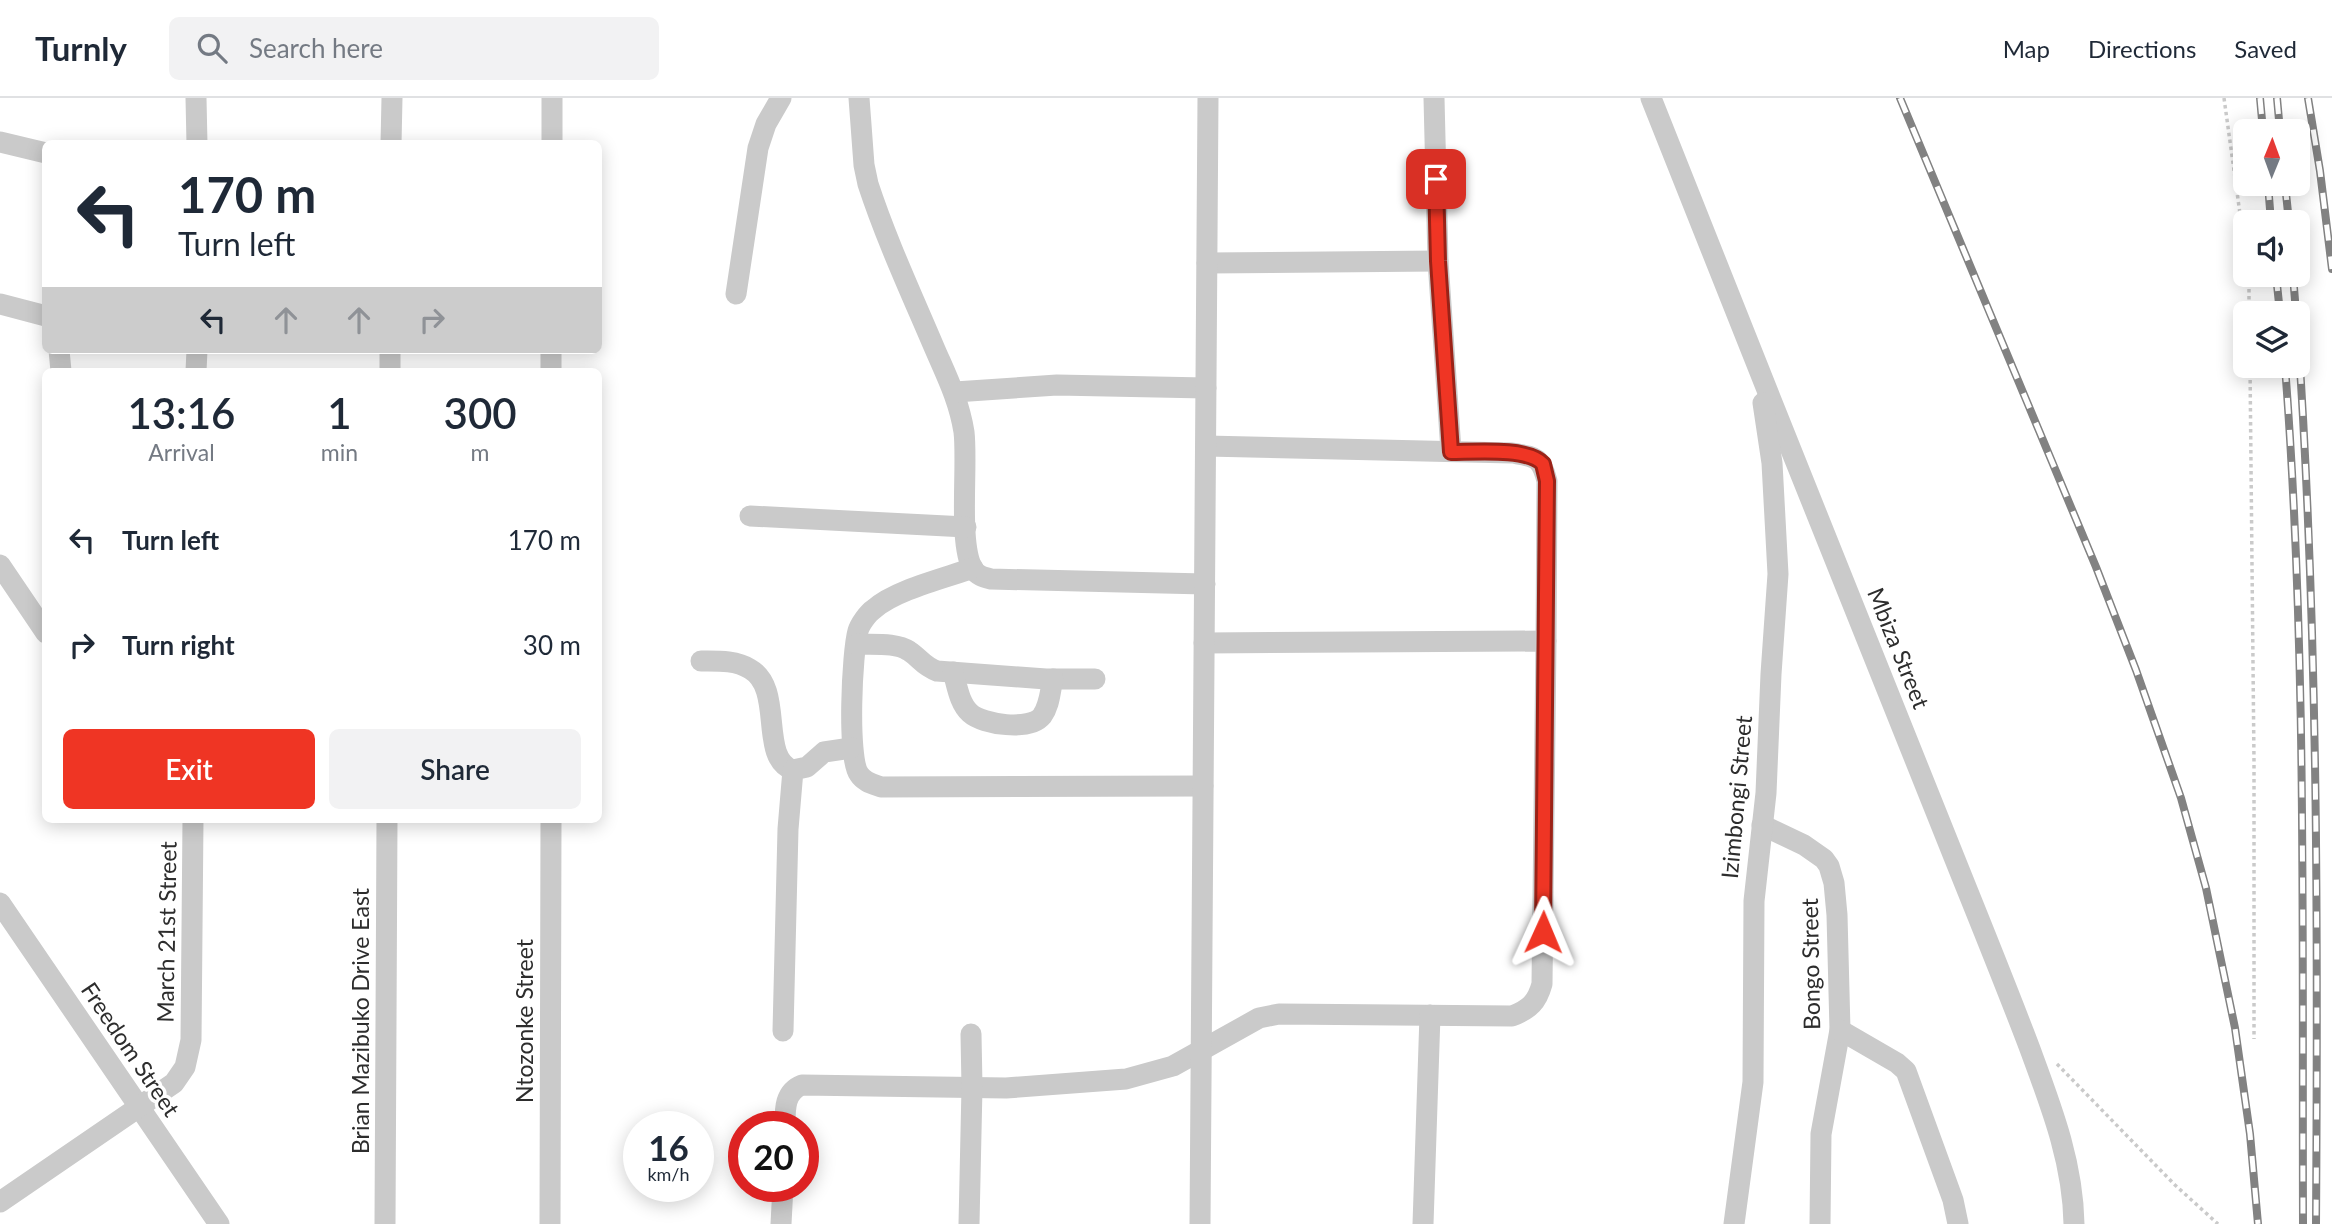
<!DOCTYPE html>
<style>
:root{--surface:#fff;--page:#f2f2f3;--text:#1f2937;--muted:#747a83;--line:#e0e1e3;--accent:#ef3524}
body{margin:0;font-family:Lato,sans-serif;background:var(--page);color:var(--text);height:100vh;display:flex;flex-direction:column;font-size:26px;white-space:nowrap}
*{box-sizing:border-box;margin:0}
p{font-size:23px;color:var(--muted)}
.icon{flex:none;width:38px;height:38px;fill:none;stroke:currentColor;stroke-width:2;stroke-linecap:round;stroke-linejoin:round}
.map{position:relative;flex:1;overflow:hidden}
.panel{position:absolute;left:42px;top:270px;width:560px;height:455px;display:flex;flex-direction:column;background:var(--surface);border-radius:10px;box-shadow:0 4px 18px #0003}
.panel>*{flex:none}
.guide{position:absolute;left:42px;top:42px;width:560px;height:214px;border-radius:10px;box-shadow:0 4px 18px #0003;background:#fff;color:var(--text);overflow:hidden}
.needle{width:46px;rotate:1deg}
.controls{position:absolute;left:2233px;top:21px;display:grid;gap:14px}
.controls a{display:grid;place-items:center;width:77px;height:77px;border-radius:10px;background:var(--surface);box-shadow:0 4px 18px #0003;font-size:35px}
.speed{position:absolute;left:623px;top:1013px;display:flex;gap:14px;font-size:35px;font-weight:700;text-align:center}
.speed>*{display:grid;place-content:center;width:91px;height:91px;border-radius:50%;background:var(--surface);box-shadow:0 4px 18px #0003;line-height:1}
.speed small{font-size:18px;font-weight:400}
.speed .limit{border:10px solid #d22;background:#fff;color:#111}
.pin{position:absolute;display:grid;place-items:center;width:60px;height:60px;color:#fff;margin:-30px;border-radius:14px;box-shadow:0 4px 10px #0006}
.me{position:absolute;width:77px;margin:-38px;rotate:1deg;stroke-linejoin:round;filter:drop-shadow(0 0 5px #0008)}
.turn{display:flex;align-items:center;gap:24px;height:147px;padding:0 21px;font-size:32px}
.turn .icon{width:91px;height:91px;stroke-width:2.5}
.turn b{display:block;font-size:49px;line-height:60px}
.lanes{display:flex;align-items:center;height:66px;padding:0 21px;background:#0003;justify-content:center;gap:35px;direction:ltr}
.lanes .off{opacity:.35}
.eta{display:flex;justify-content:space-evenly;align-items:center;height:119px;text-align:center}
.eta b{font-size:42px;font-weight:600;line-height:49px}
.action{display:flex;gap:14px;margin-top:auto;padding:14px 21px}
.action a{flex:1;height:80px;border-radius:10px;background:var(--accent);color:#fff;font-size:28px;font-weight:600;line-height:80px;text-align:center}
.action a+a{background:var(--page);color:var(--text)}
ul{padding:0;list-style:none}
li{display:flex;align-items:center;gap:21px;height:105px;padding:0 21px}
li div{flex:1}
li b{display:block;font-size:26px}
li em{font-style:normal}
header{display:flex;align-items:center;gap:42px;box-sizing:border-box;height:98px;padding:0 35px;background:var(--surface);border-bottom:2px solid var(--line)}
header strong{font-size:33px}
nav{display:flex;gap:38px;margin-inline-start:auto;font-size:24px}
.search{width:490px;height:63px;background:var(--page);display:flex;align-items:center;gap:18px;box-sizing:border-box;padding:0 24px;border-radius:10px;color:var(--muted);font-size:26px}
.map>svg:first-child{display:block}
.lines{fill:none;stroke-linecap:round;stroke-linejoin:round}
.path{stroke:#cacaca;stroke-width:3.5;stroke-dasharray:3.5 3.5;stroke-linecap:butt}
.minor{stroke:#cacaca;stroke-width:21}
.rail-casing{stroke:#828282;stroke-width:8}
.rail{stroke:#fff;stroke-width:5;stroke-dasharray:16;stroke-linecap:butt}
.route-casing{stroke:#9b2217;stroke-width:18}
.route{stroke:#ef3524;stroke-width:12}
.labels{text-anchor:middle;dominant-baseline:central;stroke-width:7;stroke-linejoin:round;paint-order:stroke}
.street-label{font-size:23px;fill:#2d2d2d;stroke:#fff}
</style>
<header>
<strong>Turnly</strong>
<div class="search"><svg class="icon" aria-label="search" viewBox="0 0 24 24"><circle cx="10" cy="10" r="6"/><path d="M15 15l6 6"/></svg>Search here</div>
<nav><a>Map</a><a>Directions</a><a>Saved</a></nav>
</header>
<div class="map">
<svg width="2332" height="1126" viewBox="0 0 2332 1126">
<rect width="100%" height="100%" fill="#fff"/>
<g class="lines">
<g class="path">
<polyline points="2224,0 2245,152"/>
<polyline points="2249,177 2249,215"/>
<polyline points="2250,268 2254,664 2254,941"/>
<polyline points="2057,966 2175,1087 2218,1126"/>
</g>
<g class="minor">
<polyline points="196,0 197,46"/>
<path d="M859,0L864,67L868,86C886,141 911,195 934,249C946,277 959,302 964,334C968,367 958,447 973,471C978,478 983,479 991,481L1205,486"/>
<polyline points="1434,0 1438,163 1451,353"/>
<path d="M1651,0C1750,252 1852,502 1952,754C1978,819 2005,885 2030,951C2051,1008 2073,1064 2074,1126"/>
<polyline points="0,44 46,55"/>
<polyline points="391,46 392,0"/>
<polyline points="552,46 552,0"/>
<polyline points="1207,165 1438,163"/>
<polyline points="736,196 758,50 766,26 781,0"/>
<polyline points="0,206 46,218"/>
<polyline points="59,252 61,273"/>
<polyline points="196,273 197,252"/>
<polyline points="390,273 390,252"/>
<polyline points="551,273 551,252"/>
<polyline points="955,294 1057,287 1206,290"/>
<path d="M1206,348L1512,355C1535,359 1541,358 1547,383L1546,543"/>
<polyline points="750,418 966,429"/>
<polyline points="0,467 46,535"/>
<path d="M973,470C945,480 895,492 874,511C868,515 860,526 858,533C852,554 847,660 859,676C864,684 873,686 881,689L1203,688"/>
<path d="M857,546C872,547 896,544 909,553C920,560 923,568 937,573L1046,581H1095"/>
<path d="M701,563C717,563 736,562 750,571C785,591 758,660 793,672"/>
<path d="M953,574C957,587 959,605 970,615C983,627 1030,633 1042,618C1050,607 1050,593 1053,581"/>
<polyline points="1762,727 1804,747 1824,761 1829,768 1834,785 1837,817 1840,932 1821,1036 1820,1126"/>
<polyline points="0,805 219,1126"/>
<polyline points="1840,932 1897,965 1906,973 1953,1102 1958,1126"/>
<polyline points="783,933 788,731 793,672 807,669 824,654 851,650"/>
<path d="M785,1029C785,1012 784,994 802,987L1006,990L1126,981L1173,968L1259,920L1279,916L1512,918C1530,911 1537,904 1542,886L1546,543L1204,545"/>
<polyline points="0,1104 174,985 185,969 191,942 193,721"/>
<polyline points="385,1126 387,721"/>
<polyline points="550,1126 551,721"/>
<polyline points="781,1126 783,1088"/>
<polyline points="969,1126 972,989 971,936"/>
<polyline points="1200,1126 1208,0"/>
<polyline points="1423,1126 1430,917"/>
<polyline points="1734,1126 1753,984 1754,803 1766,695 1771,576 1778,476 1772,365 1763,305"/>
</g>
<defs>
<g id="rail">
<polyline points="1900,0 2096,469 2136,572 2181,700 2206,790 2235,930 2250,1036 2258,1126"/>
<polyline points="2260,0 2263,33"/>
<polyline points="2277,0 2280,33"/>
<polyline points="2308,0 2320,73 2332,171"/>
<polyline points="2268,86 2271,124"/>
<polyline points="2285,86 2289,124"/>
<polyline points="2276,177 2280,215"/>
<polyline points="2293,177 2296,215"/>
<path d="M2298,238C2318,534 2318,830 2316,1126"/>
<path d="M2285,268C2307,553 2302,840 2303,1126"/>
</g>
</defs>
<use href="#rail" class="rail-casing"/>
<use href="#rail" class="rail"/>
</g>
<g class="lines">
<defs>
<path id="route" d="M1436,81L1438,163L1451,354C1473,354 1528,349 1543,366L1547,383L1543,834"/>
</defs>
<use href="#route" class="route-casing"/>
<use href="#route" class="route"/>
</g>
<g class="labels">
<g class="street-label">
<text transform="translate(1899 550) rotate(68)">Mbiza Street</text>
<text transform="translate(1736 699) rotate(-85)">Izimbongi Street</text>
<text transform="translate(166 834) rotate(-89)">March 21st Street</text>
<text transform="translate(1810 866) rotate(-91)">Bongo Street</text>
<text transform="translate(360 923) rotate(-90)">Brian Mazibuko Drive East</text>
<text transform="translate(524 923) rotate(-90)">Ntozonke Street</text>
<text transform="translate(131 951) rotate(56)">Freedom Street</text>
</g>
</g>
</svg>
<div class="controls">
<a><svg class="needle" viewBox="-14 -14 28 28"><path d="M0-13l5 13h-10z" fill="#e53935"/><path d="M0 13l5-13h-10z" fill="#747a83"/></svg></a>
<a><svg class="icon" aria-label="sound" viewBox="0 0 24 24"><path d="M4 9h4l5-4v14l-5-4H4zM17 9q2 3 0 6"/></svg></a>
<a><svg class="icon" aria-label="layers" viewBox="0 0 24 24"><path d="M12 4l9 5-9 5-9-5zM3 14l9 5 9-5"/></svg></a>
</div>
<div class="speed"><div>16<small>km/h</small></div><div class="limit">20</div></div>
<div class="pin" style="left:1436px;top:81px;background:#d93025"><svg class="icon" aria-label="arrive" viewBox="0 0 24 24"><path d="M6 21V4h12l-3 4 3 4H6"/></svg></div>
<svg class="me" style="left:1543px;top:834px" viewBox="-20 -20 40 40"><path d="M0-17L14 15 0 8-14 15z" fill="#ef3524" stroke="#fff" stroke-width="4"/></svg>
<div class="guide">
<div class="turn"><svg class="icon" aria-label="left" viewBox="0 0 24 24"><path d="M17 20v-9H6M10 6l-5 5 5 5"/></svg><div><b>170 m</b>Turn left</div></div>
<div class="lanes"><svg class="icon" aria-label="left" viewBox="0 0 24 24"><path d="M17 20v-9H6M10 6l-5 5 5 5"/></svg><svg class="icon off" aria-label="ahead" viewBox="0 0 24 24"><path d="M12 20V5M6 11l6-6 6 6"/></svg><svg class="icon off" aria-label="ahead" viewBox="0 0 24 24"><path d="M12 20V5M6 11l6-6 6 6"/></svg><svg class="icon off" aria-label="right" viewBox="0 0 24 24"><path d="M7 20v-9h11M14 6l5 5-5 5"/></svg></div>
</div>
<section class="panel">
<div class="eta">
<div><b>13:16</b><p>Arrival</p></div>
<div><b>1</b><p>min</p></div>
<div><b>300</b><p>m</p></div>
</div>
<ul>
<li><svg class="icon" aria-label="left" viewBox="0 0 24 24"><path d="M17 20v-9H6M10 6l-5 5 5 5"/></svg><div><b>Turn left</b></div><em>170 m</em></li>
<li><svg class="icon" aria-label="right" viewBox="0 0 24 24"><path d="M7 20v-9h11M14 6l5 5-5 5"/></svg><div><b>Turn right</b></div><em>30 m</em></li>
</ul>
<div class="action"><a>Exit</a><a>Share</a></div>
</section>
</div>
